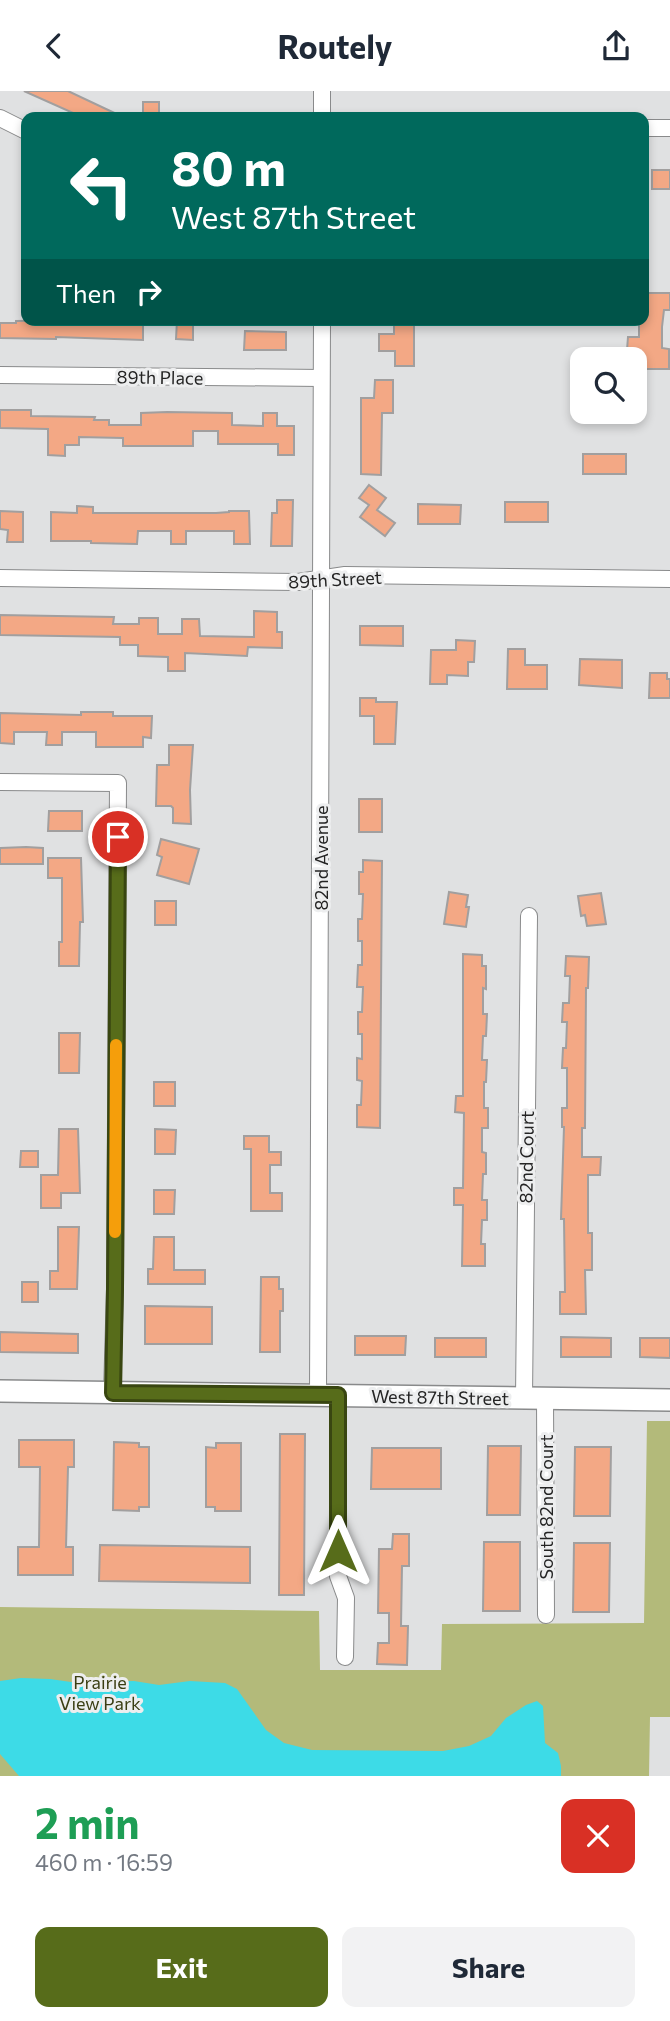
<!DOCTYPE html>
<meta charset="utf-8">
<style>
:root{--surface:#fff;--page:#f2f2f3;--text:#1f2937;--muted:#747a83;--accent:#576c1a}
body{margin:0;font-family:Commissioner,sans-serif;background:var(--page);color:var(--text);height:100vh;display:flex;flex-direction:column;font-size:26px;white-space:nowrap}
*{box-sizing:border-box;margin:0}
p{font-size:23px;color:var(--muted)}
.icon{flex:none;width:38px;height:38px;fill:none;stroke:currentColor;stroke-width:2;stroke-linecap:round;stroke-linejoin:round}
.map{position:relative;height:1685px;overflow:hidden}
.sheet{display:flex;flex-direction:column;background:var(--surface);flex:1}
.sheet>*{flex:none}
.guide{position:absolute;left:21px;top:21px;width:628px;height:214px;border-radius:14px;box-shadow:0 4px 10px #0003;background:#00695c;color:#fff;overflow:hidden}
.controls{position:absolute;left:570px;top:256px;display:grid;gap:14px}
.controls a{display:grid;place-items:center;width:77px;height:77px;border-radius:14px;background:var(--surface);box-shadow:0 4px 10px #0003;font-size:35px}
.pin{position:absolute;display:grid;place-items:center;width:60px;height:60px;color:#fff;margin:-30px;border:4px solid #fff;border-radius:50%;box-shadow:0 2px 7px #0007}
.me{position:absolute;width:77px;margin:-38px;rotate:0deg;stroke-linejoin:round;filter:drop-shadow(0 0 5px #0008)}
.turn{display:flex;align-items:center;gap:24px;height:147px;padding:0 35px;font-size:32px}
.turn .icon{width:91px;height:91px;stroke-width:2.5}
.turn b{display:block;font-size:49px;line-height:60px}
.then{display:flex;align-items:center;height:66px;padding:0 35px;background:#0003;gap:14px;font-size:26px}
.round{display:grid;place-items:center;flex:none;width:74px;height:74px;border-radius:14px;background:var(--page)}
.head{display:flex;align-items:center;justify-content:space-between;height:119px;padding:0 35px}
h1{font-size:42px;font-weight:700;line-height:52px;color:#1e9e55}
.action{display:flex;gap:14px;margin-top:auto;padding:14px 35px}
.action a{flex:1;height:80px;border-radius:14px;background:var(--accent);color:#fff;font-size:28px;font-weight:700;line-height:80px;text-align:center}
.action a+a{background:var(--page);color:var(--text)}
header{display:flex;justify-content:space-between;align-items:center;height:91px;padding:0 35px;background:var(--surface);font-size:32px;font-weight:700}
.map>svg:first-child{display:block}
.green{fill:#b3ba7a}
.water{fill:#3ddbe7}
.building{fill:#f3a885;stroke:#a19f9f;stroke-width:2}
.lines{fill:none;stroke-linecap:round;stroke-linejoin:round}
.street-casing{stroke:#898a8b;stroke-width:18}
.secondary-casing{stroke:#898a8b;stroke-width:24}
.street{stroke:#fff;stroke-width:16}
.secondary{stroke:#fff;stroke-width:21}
.route-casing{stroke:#394611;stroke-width:18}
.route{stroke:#576c1a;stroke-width:12}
.slow{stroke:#f59e0b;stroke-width:12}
.labels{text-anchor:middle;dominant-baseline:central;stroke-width:6;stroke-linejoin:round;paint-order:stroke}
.street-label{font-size:18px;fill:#242424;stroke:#edeeef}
.park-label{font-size:18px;fill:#3a3e13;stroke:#edeeef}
</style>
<header><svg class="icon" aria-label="back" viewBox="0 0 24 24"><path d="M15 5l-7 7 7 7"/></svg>Routely<svg class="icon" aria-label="share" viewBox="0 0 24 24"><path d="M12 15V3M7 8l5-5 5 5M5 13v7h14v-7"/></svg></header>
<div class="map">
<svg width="670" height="1685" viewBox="0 0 670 1685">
<rect width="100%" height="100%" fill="#e0e1e2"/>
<polygon class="green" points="647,1330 670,1330 670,1626 650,1626 649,1685 0,1685 0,1516 319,1520 320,1579 441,1579 442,1533 644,1532"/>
<polygon class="water" points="21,1587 50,1588 71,1591 134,1590 159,1594 190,1590 225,1592 237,1598 266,1639 284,1652 312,1659 443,1660 469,1655 491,1645 506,1627 526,1614 537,1610 543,1615 545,1652 558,1662 561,1675 561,1685 19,1685 0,1663 0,1590"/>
<g class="building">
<polygon points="24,0 68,0 123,26 82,26"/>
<rect x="143" y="11" width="16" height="15"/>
<rect x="652" y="79" width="18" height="19"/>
<polygon points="644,202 670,202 670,219 664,219 662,236 662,257 669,258 669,278 635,278 635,259 627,259 628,246 639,246 639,229 644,229"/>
<polygon points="72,229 143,229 143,249 56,246 56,248 0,247 0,232 16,232 16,230"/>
<polygon points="177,229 193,229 193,249 176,248"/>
<polygon points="394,229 414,229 414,275 395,275 395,260 379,260 379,243 394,243"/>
<polygon points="245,240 286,241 286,259 244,259"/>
<polygon points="375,289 393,289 393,322 382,322 381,384 361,383 361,307 374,307"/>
<polygon points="0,319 31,319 31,325 95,326 94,329 109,329 109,334 141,334 141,322 167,321 232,322 232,334 263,335 263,322 277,322 277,335 294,335 294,364 278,364 278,353 218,353 218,340 193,340 193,355 123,355 123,347 79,346 79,354 65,354 65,365 48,364 48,338 0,337"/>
<rect x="583" y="363" width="43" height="20"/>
<polygon points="369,394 386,407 377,419 395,432 385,445 360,426 369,414 359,407"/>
<polygon points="277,409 293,409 292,455 271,455 272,422 277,422"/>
<rect x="505" y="411" width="43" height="20"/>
<polygon points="418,413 461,414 460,433 418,433"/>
<polygon points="77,415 93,416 93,422 216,422 229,421 229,420 249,420 250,453 234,453 234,440 186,440 186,453 171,453 171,440 138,440 137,453 91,452 91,450 51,450 51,421 77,422"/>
<polygon points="0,420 23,421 23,451 7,451 8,439 0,438"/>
<polygon points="254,520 277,521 277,541 282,541 282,557 248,556 247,565 185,562 185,580 168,580 168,566 138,565 138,554 120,554 120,546 0,544 0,524 114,526 113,533 139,533 139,527 158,527 158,543 182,543 182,528 199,528 200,545 254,546"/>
<polygon points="360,535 403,535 403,555 360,554"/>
<polygon points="456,549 475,550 474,571 468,571 468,585 447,584 447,593 430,593 431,559 456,559"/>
<polygon points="508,558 525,558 525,574 547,574 547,598 507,598"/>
<polygon points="580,568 622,569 622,597 579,594"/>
<polygon points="650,582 667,582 667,588 670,588 670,607 649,607"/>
<polygon points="360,607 376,607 376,611 397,611 395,653 374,653 374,625 360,625"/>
<polygon points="81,621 113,621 113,625 152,625 151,647 143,646 143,656 96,656 96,641 62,641 62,654 46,654 47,641 14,641 14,653 0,652 0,622 81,624"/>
<polygon points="169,654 193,654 190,699 191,733 173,732 173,717 171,715 156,715 157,674 169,674"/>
<rect x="359" y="708" width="23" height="33"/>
<polygon points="49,720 82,720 82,740 48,740"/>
<polygon points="161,748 199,758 189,793 157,784 162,766 157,764"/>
<polygon points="26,756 43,757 43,773 0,773 0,757"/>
<polygon points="48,767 81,767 83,831 80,831 79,875 59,875 59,851 62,851 62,787 48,787"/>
<polygon points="363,769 382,770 380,1037 357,1036 357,1014 361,1014 362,990 357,989 357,967 362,968 362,943 358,943 358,921 362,921 363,896 357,896 358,874 362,874 362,850 358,850 358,828 362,828 363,803 359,803 359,781 363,781"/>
<polygon points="449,801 468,804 466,816 469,816 466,836 444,833"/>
<polygon points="601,802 606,833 587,835 585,824 581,825 578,805"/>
<rect x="155" y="810" width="21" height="24"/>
<polygon points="463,863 482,864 482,875 486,875 486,898 483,897 483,923 487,923 486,945 483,945 482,969 487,969 486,991 484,991 484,1017 488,1017 488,1037 482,1037 482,1061 486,1062 486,1083 483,1083 482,1109 487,1109 487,1129 482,1129 481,1153 485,1153 485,1175 462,1175 463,1114 454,1114 454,1097 463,1097 464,1022 455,1021 456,1005 463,1005"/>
<polygon points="566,865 589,866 588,897 586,897 585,1037 582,1037 582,1066 601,1066 600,1084 588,1084 588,1142 592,1142 592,1179 585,1179 586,1223 560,1223 560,1201 565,1201 564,1128 561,1128 564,1036 562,1036 562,1017 567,1017 567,977 562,977 563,957 566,957 567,931 562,931 563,912 569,912 570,885 565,885"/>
<polygon points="59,942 80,942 79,982 59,982"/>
<rect x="154" y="991" width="21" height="24"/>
<polygon points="59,1038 78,1038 80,1102 61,1102 61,1117 41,1117 41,1084 58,1084"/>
<polygon points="155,1038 176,1039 175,1063 155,1063"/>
<polygon points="244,1045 269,1045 269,1061 281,1061 281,1074 270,1074 270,1102 282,1102 282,1120 251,1120 251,1058 244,1058"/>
<polygon points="21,1060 38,1060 38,1076 20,1076"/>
<polygon points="154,1099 175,1099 174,1123 154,1123"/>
<polygon points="58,1136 79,1136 77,1198 50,1198 50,1180 58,1180"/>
<polygon points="154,1146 174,1146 174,1179 205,1179 205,1193 148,1193 148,1178 153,1178"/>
<polygon points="261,1186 279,1186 279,1198 283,1198 283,1220 280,1220 280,1261 260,1261"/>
<rect x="22" y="1191" width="16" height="20"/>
<polygon points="145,1215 212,1216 212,1253 145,1253"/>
<polygon points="0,1241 78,1243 78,1262 0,1261"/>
<polygon points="355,1245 406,1245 405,1264 355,1264"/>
<polygon points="561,1246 611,1247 611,1266 561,1266"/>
<rect x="435" y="1247" width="51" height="19"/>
<polygon points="640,1247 670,1247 670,1267 640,1266"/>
<polygon points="280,1343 305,1343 304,1504 279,1504"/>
<polygon points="19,1349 74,1349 74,1376 68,1376 66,1456 73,1456 73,1484 18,1484 18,1456 39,1456 40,1376 19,1376"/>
<polygon points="114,1351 139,1352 139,1356 149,1356 149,1416 139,1416 139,1420 113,1419"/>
<polygon points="216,1352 241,1352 241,1420 215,1420 215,1416 206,1416 206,1356 216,1357"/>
<polygon points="488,1355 521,1355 520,1424 487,1424"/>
<polygon points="575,1356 611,1356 610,1425 574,1425"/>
<polygon points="372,1357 441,1357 441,1398 371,1398"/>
<polygon points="393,1443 409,1443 409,1475 402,1475 401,1535 408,1535 407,1574 377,1573 378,1552 389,1552 389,1522 378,1522 379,1458 392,1458"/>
<polygon points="484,1451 520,1451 520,1520 483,1520"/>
<polygon points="574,1452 610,1452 609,1521 573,1521"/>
<polygon points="100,1454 250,1456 250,1492 99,1490"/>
</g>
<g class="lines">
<defs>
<g id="street">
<polyline points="322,26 322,0"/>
<polyline points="0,27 26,40"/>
<polyline points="644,37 670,37"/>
<polyline points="0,284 321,287"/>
<polyline points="0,487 298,491 345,484 670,488"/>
<polyline points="0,691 118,692 115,1198 112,1302"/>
<polyline points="318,1304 322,229"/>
<polyline points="338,1304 338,1485 346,1507 345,1566"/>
<polyline points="524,1307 529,825"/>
<polyline points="545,1307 546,1524"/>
</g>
<polyline id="secondary" points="0,1300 670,1309"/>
</defs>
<use href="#street" class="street-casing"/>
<use href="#secondary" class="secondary-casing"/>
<use href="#street" class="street"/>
<use href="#secondary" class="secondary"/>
</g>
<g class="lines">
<defs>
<polyline id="route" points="118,746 115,1198 113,1302 338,1304 338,1460"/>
</defs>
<use href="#route" class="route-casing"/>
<use href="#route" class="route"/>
<polyline class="slow" points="115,1141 116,954"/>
</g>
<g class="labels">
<g class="street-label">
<text transform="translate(160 286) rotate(1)">89th Place</text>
<text transform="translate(335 488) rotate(-3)">89th Street</text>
<text transform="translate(321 767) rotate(-90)">82nd Avenue</text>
<text transform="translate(526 1066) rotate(-89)">82nd Court</text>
<text transform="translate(440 1306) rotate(1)">West 87th Street</text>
<text transform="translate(546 1416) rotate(-90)">South 82nd Court</text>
</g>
<g class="park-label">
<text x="100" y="1591">Prairie<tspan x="100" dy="21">View Park</tspan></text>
</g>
</g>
</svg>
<div class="controls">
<a><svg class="icon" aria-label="search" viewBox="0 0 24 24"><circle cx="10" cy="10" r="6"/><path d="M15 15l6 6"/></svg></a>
</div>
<div class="pin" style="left:118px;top:746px;background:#d93025"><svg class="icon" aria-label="arrive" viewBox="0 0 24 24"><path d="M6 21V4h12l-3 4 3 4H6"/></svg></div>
<svg class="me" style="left:338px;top:1460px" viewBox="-20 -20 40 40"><path d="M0-17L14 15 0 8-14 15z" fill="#576c1a" stroke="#fff" stroke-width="4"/></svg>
<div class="guide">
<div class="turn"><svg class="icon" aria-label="left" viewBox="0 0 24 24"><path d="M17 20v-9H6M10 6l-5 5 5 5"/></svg><div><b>80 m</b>West 87th Street</div></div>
<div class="then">Then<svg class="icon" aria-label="right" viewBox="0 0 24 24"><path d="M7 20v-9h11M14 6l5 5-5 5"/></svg></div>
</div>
</div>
<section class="sheet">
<div class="head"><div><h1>2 min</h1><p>460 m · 16:59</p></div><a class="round" style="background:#d93025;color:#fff"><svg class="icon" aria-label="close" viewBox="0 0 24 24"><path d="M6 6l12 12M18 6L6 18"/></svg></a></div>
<div class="action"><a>Exit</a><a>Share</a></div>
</section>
